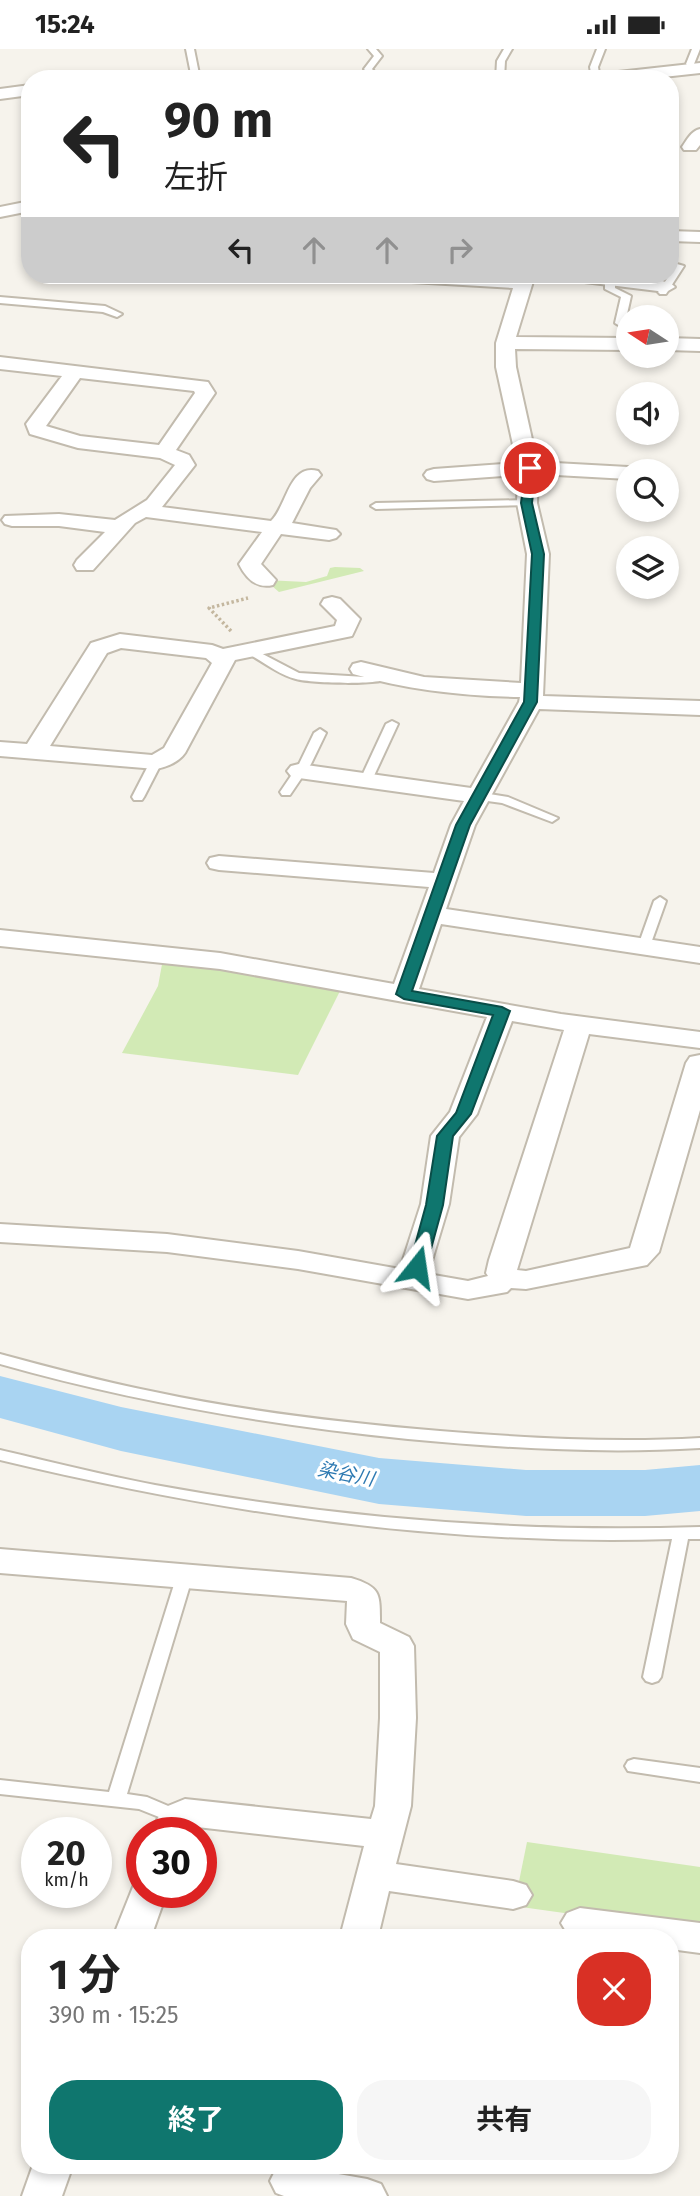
<!DOCTYPE html>
<html lang="ja">
<meta charset="utf-8">
<style>
:root{--surface:#fff;--page:#f6f6f6;--text:#222;--muted:#767676;--accent:#0f766e}
body{margin:0;font-family:"Fira Sans","Noto Sans JP",sans-serif;background:var(--page);color:var(--text);height:100vh;display:flex;flex-direction:column;font-size:26px;white-space:nowrap}
*{box-sizing:border-box;margin:0}
p{font-size:23px;color:var(--muted)}
.icon{flex:none;width:38px;height:38px;fill:none;stroke:currentColor;stroke-width:2;stroke-linecap:round;stroke-linejoin:round}
.map{position:relative;flex:1;overflow:hidden}
.drawer{position:absolute;left:21px;top:1880px;width:658px;height:245px;display:flex;flex-direction:column;background:var(--surface);border-radius:28px;box-shadow:0 4px 10px #0003}
.drawer>*{flex:none}
.hud{position:absolute;left:21px;top:21px;width:658px;height:214px;border-radius:28px;box-shadow:0 4px 10px #0003;background:#fff;color:var(--text);overflow:hidden}
.needle{width:46px;rotate:282deg}
.fabs{position:absolute;left:616px;top:256px;display:grid;gap:14px}
.fabs a{display:grid;place-items:center;width:63px;height:63px;border-radius:50%;background:var(--surface);box-shadow:0 4px 10px #0003;font-size:35px}
.speed{position:absolute;left:21px;top:1768px;display:flex;gap:14px;font-size:35px;font-weight:700;text-align:center}
.speed>*{display:grid;place-content:center;width:91px;height:91px;border-radius:50%;background:var(--surface);box-shadow:0 4px 10px #0003;line-height:1}
.speed small{font-size:18px;font-weight:400}
.speed .limit{border:10px solid #d22;background:#fff;color:#111}
.pin{position:absolute;display:grid;place-items:center;width:60px;height:60px;color:#fff;margin:-30px;border:4px solid #fff;border-radius:50%;box-shadow:0 2px 7px #0007}
.me{position:absolute;width:77px;margin:-38px;rotate:15deg;stroke-linejoin:round;filter:drop-shadow(0 0 5px #0008)}
.turn{display:flex;align-items:center;gap:24px;height:147px;padding:0 28px;font-size:32px}
.turn .icon{width:91px;height:91px;stroke-width:2.5}
.turn b{display:block;font-size:49px;line-height:60px}
.lanes{display:flex;align-items:center;height:66px;padding:0 28px;background:#0003;justify-content:center;gap:35px;direction:ltr}
.lanes .off{opacity:.35}
.round{display:grid;place-items:center;flex:none;width:74px;height:74px;border-radius:28px;background:var(--page)}
.headline{display:flex;align-items:center;justify-content:space-between;height:119px;padding:0 28px}
h1{font-size:42px;font-weight:700;line-height:52px}
.action{display:flex;gap:14px;margin-top:auto;padding:14px 28px}
.action a{flex:1;height:80px;border-radius:28px;background:var(--accent);color:#fff;font-size:28px;font-weight:700;line-height:80px;text-align:center}
.action a+a{background:var(--page);color:var(--text)}
.status{display:flex;justify-content:space-between;align-items:center;height:49px;padding:0 35px;background:var(--surface);direction:ltr}
.status svg{height:19px;fill:currentColor}
.map>svg:first-child{display:block}
.green{fill:#d2eab5}
.lines{fill:none;stroke-linecap:round;stroke-linejoin:round}
.river{fill:#a9d4f2;fill-rule:evenodd}
.lane-casing{stroke:#c2bbae;stroke-width:4}
.street-casing{stroke:#c2bbae;stroke-width:4}
.path{stroke:#c4b79f;stroke-width:3.5;stroke-dasharray:2.5 2.5;stroke-linecap:butt}
.lane{fill:#fff;fill-rule:evenodd}
.street{fill:#fff;fill-rule:evenodd}
.route{fill:#0f766e;stroke:#0a4d48;stroke-width:2}
.labels{text-anchor:middle;dominant-baseline:central;stroke-width:6;stroke-linejoin:round;paint-order:stroke}
.water-label{font-size:19px;font-style:italic;fill:#2e7ab2;stroke:#fff}
</style>
<div class="status"><b>15:24</b><svg viewBox="0 0 49 12"><path d="M0 12V9h3v3zM5 12V6h3v6zM10 12V3h3v9zM15 12V0h3v12zM26 1h20v11H26zM47 4h2v5h-2z"/></svg></div>
<div class="map">
<svg width="700" height="2147" viewBox="0 0 700 2147">
<rect width="100%" height="100%" fill="#f6f3ec"/>
<g class="green">
<polygon points="335,518 360,519 364,522 279,543 265,531 306,533 327,527 330,519"/>
<polygon points="163,910 339,938 340,942 298,1026 122,1004 158,937"/>
<polygon points="527,1793 700,1818 700,1883 514,1857"/>
</g>
<g class="lines">
<polygon class="river" points="0,1327 121,1358 379,1409 526,1421 645,1421 700,1416 700,1462 645,1467 526,1467 379,1455 121,1402 0,1369"/>
<defs>
<g id="lane">
<polygon points="186,0 194,0 200,30 192,30"/>
<polygon points="368,0 376,0 382,7 372,20 381,30 373,30 364,20 374,7"/>
<polygon points="504,0 512,0 505,12 504,30 496,30 497,12"/>
<polygon points="597,0 605,0 598,18 600,30 592,30 590,18"/>
<polygon points="692,0 700,0 694,15 697,20 693,22 686,15"/>
<polygon points="677,215 684,217 666,245 660,245 658,243"/>
<polygon points="610,228 615,231 615,239 631,247 625,274 620,277 615,274 621,248 605,240 605,231"/>
<polygon points="0,248 105,257 122,265 117,268 103,263 0,254"/>
<polygon points="527,451 531,452 531,456 376,460 371,457 376,454"/>
<path d="M251,599L299,624L365,628L387,625L393,628C380,637 312,634 296,630C279,626 262,612 247,604V600Z"/>
<polygon points="392,672 398,675 372,731 366,735 362,734 360,731 386,675"/>
<polygon points="320,680 326,684 311,715 290,746 282,746 280,743 299,715 314,684"/>
<polygon points="156,709 162,713 144,748 142,751 134,751 132,748 150,713"/>
<polygon points="477,743 508,748 558,769 552,773 502,754 473,750 471,747"/>
<polygon points="660,848 666,852 650,897 649,900 639,900 638,897 654,852"/>
<path d="M0,1305C52,1319 103,1333 155,1343C249,1363 344,1374 440,1382C526,1389 613,1394 700,1389V1399C602,1405 505,1399 408,1390C269,1376 134,1353 0,1315Z"/>
<path d="M0,1401C52,1413 103,1426 155,1436C335,1469 517,1484 700,1478V1490H688L661,1628L658,1632L652,1634L646,1632L643,1628L672,1490C444,1497 221,1464 0,1411Z"/>
<polygon points="185,1520 191,1522 193,1526 127,1745 147,1748 180,1762 183,1767 180,1772 174,1774 139,1760 0,1745 0,1731 109,1743 177,1526 179,1522"/>
<polygon points="634,1710 700,1719 700,1733 628,1722 625,1717 628,1712"/>
</g>
<g id="street">
<polygon points="700,14 700,24 645,30 592,30 600,25"/>
<polygon points="30,36 30,46 0,50 0,40"/>
<path d="M700,80V96L696,101H684L682,98C687,91 691,82 700,80Z"/>
<polygon points="30,152 30,162 0,168 0,158"/>
<polygon points="670,182 700,183 700,193 670,192"/>
<path d="M368,226L516,228L517,226H535L516,288L628,289V301L515,300L516,318L537,413L628,418L637,422H628V430L538,425L537,454L549,505L543,647L700,652V666L539,660L475,776L446,860L700,898V914L441,875L419,940L561,965L700,983V999L589,985L517,1221L526,1222L630,1199L686,1014L690,1008L700,1006V1061L659,1203L647,1216L637,1218L526,1240L511,1239L507,1243L468,1250L298,1220L167,1203L0,1193V1175L167,1185L298,1202L400,1220L421,1155L431,1087L450,1063L487,968L220,920L0,897V881L220,904L394,935L429,838L219,821L210,819L207,814L210,809L219,807L434,824L451,776L464,752L299,729L291,727L287,722L291,717L299,715L471,739L519,653L520,648C463,647 408,641 353,625L350,620L353,615L361,613L424,628L521,634L527,505L517,454L518,426L434,432L427,430L424,426L427,422L434,420L517,414L496,318V294L513,239L377,231ZM512,972L564,981L489,1211L486,1224L488,1227L468,1232L428,1225L449,1155L459,1088L477,1065Z"/>
<path d="M559,226C579,225 664,225 675,238L666,243L568,231Z"/>
<polygon points="667,289 700,290 700,302 667,301"/>
<path d="M0,308L208,333L215,344L176,401L189,406L195,416L162,458L271,472C287,457 289,414 318,422L321,426L310,439L292,474L336,481L340,485L336,489L329,491L281,485L261,515L276,531L273,536C256,540 246,529 239,515L262,483L146,468L135,474L93,521H77L74,516L77,511L105,483L59,477H12L5,475L2,471L5,467L59,465L115,471L147,451L175,416L160,409L78,399L30,385L26,375L62,327L0,320ZM80,329L194,342L195,344L159,396L80,387L46,377Z"/>
<path d="M332,548L340,550L360,570L352,587L235,611L185,704C179,713 166,718 156,720L0,707V693L27,695L91,594L120,585L212,596L223,600L335,577L337,571L321,555L324,550ZM121,599L206,609L212,614L164,699L152,706L50,697L107,604Z"/>
<path d="M0,1500L351,1529C381,1538 380,1545 380,1574L409,1588L414,1597L416,1669L411,1757L396,1815L513,1832L526,1836L532,1846L526,1856L513,1860L389,1842L378,1888H340L364,1797L197,1778H189L187,1783H151L163,1759L185,1750L371,1770L375,1757L380,1669V1603L353,1590L346,1575L347,1552L0,1524Z"/>
<polygon points="142,1831 142,1843 167,1843 151,1888 113,1888 135,1833"/>
<polygon points="580,1859 700,1874 700,1904 670,1900 670,1888 578,1888 567,1884 561,1874 567,1864"/>
<polygon points="33,2116 73,2116 62,2147 22,2147"/>
<polygon points="287,2116 367,2130 381,2135 387,2147 284,2147 276,2144 270,2132 276,2120"/>
</g>
</defs>
<use href="#lane" class="lane-casing"/>
<use href="#street" class="street-casing"/>
<polyline class="path" points="231,582 209,559 248,549"/>
<use href="#lane" class="lane"/>
<use href="#street" class="street"/>
</g>
<polygon class="route" points="526,417 536,419 532,454 544,505 537,653 470,776 412,942 502,958 510,962 471,1065 453,1087 443,1156 426,1218 417,1223 409,1218 426,1156 437,1087 456,1064 493,966 404,950 396,945 456,776 524,653 532,505 521,454"/>
<g class="labels">
<g class="water-label">
<text transform="translate(346 1425) rotate(11)">染谷川</text>
</g>
</g>
</svg>
<div class="fabs">
<a><svg class="needle" viewBox="-14 -14 28 28"><path d="M0-13l5 13h-10z" fill="#e53935"/><path d="M0 13l5-13h-10z" fill="#767676"/></svg></a>
<a><svg class="icon" aria-label="sound" viewBox="0 0 24 24"><path d="M4 9h4l5-4v14l-5-4H4zM17 9q2 3 0 6"/></svg></a>
<a><svg class="icon" aria-label="search" viewBox="0 0 24 24"><circle cx="10" cy="10" r="6"/><path d="M15 15l6 6"/></svg></a>
<a><svg class="icon" aria-label="layers" viewBox="0 0 24 24"><path d="M12 4l9 5-9 5-9-5zM3 14l9 5 9-5"/></svg></a>
</div>
<div class="speed"><div>20<small>km/h</small></div><div class="limit">30</div></div>
<div class="pin" style="left:530px;top:419px;background:#d93025"><svg class="icon" aria-label="arrive" viewBox="0 0 24 24"><path d="M6 21V4h12l-3 4 3 4H6"/></svg></div>
<svg class="me" style="left:417px;top:1218px" viewBox="-20 -20 40 40"><path d="M0-17L14 15 0 8-14 15z" fill="#0f766e" stroke="#fff" stroke-width="4"/></svg>
<div class="hud">
<div class="turn"><svg class="icon" aria-label="left" viewBox="0 0 24 24"><path d="M17 20v-9H6M10 6l-5 5 5 5"/></svg><div><b>90 m</b>左折</div></div>
<div class="lanes"><svg class="icon" aria-label="left" viewBox="0 0 24 24"><path d="M17 20v-9H6M10 6l-5 5 5 5"/></svg><svg class="icon off" aria-label="ahead" viewBox="0 0 24 24"><path d="M12 20V5M6 11l6-6 6 6"/></svg><svg class="icon off" aria-label="ahead" viewBox="0 0 24 24"><path d="M12 20V5M6 11l6-6 6 6"/></svg><svg class="icon off" aria-label="right" viewBox="0 0 24 24"><path d="M7 20v-9h11M14 6l5 5-5 5"/></svg></div>
</div>
<section class="drawer">
<div class="headline"><div><h1>1 分</h1><p>390 m · 15:25</p></div><a class="round" style="background:#d93025;color:#fff"><svg class="icon" aria-label="close" viewBox="0 0 24 24"><path d="M6 6l12 12M18 6L6 18"/></svg></a></div>
<div class="action"><a>終了</a><a>共有</a></div>
</section>
</div>
